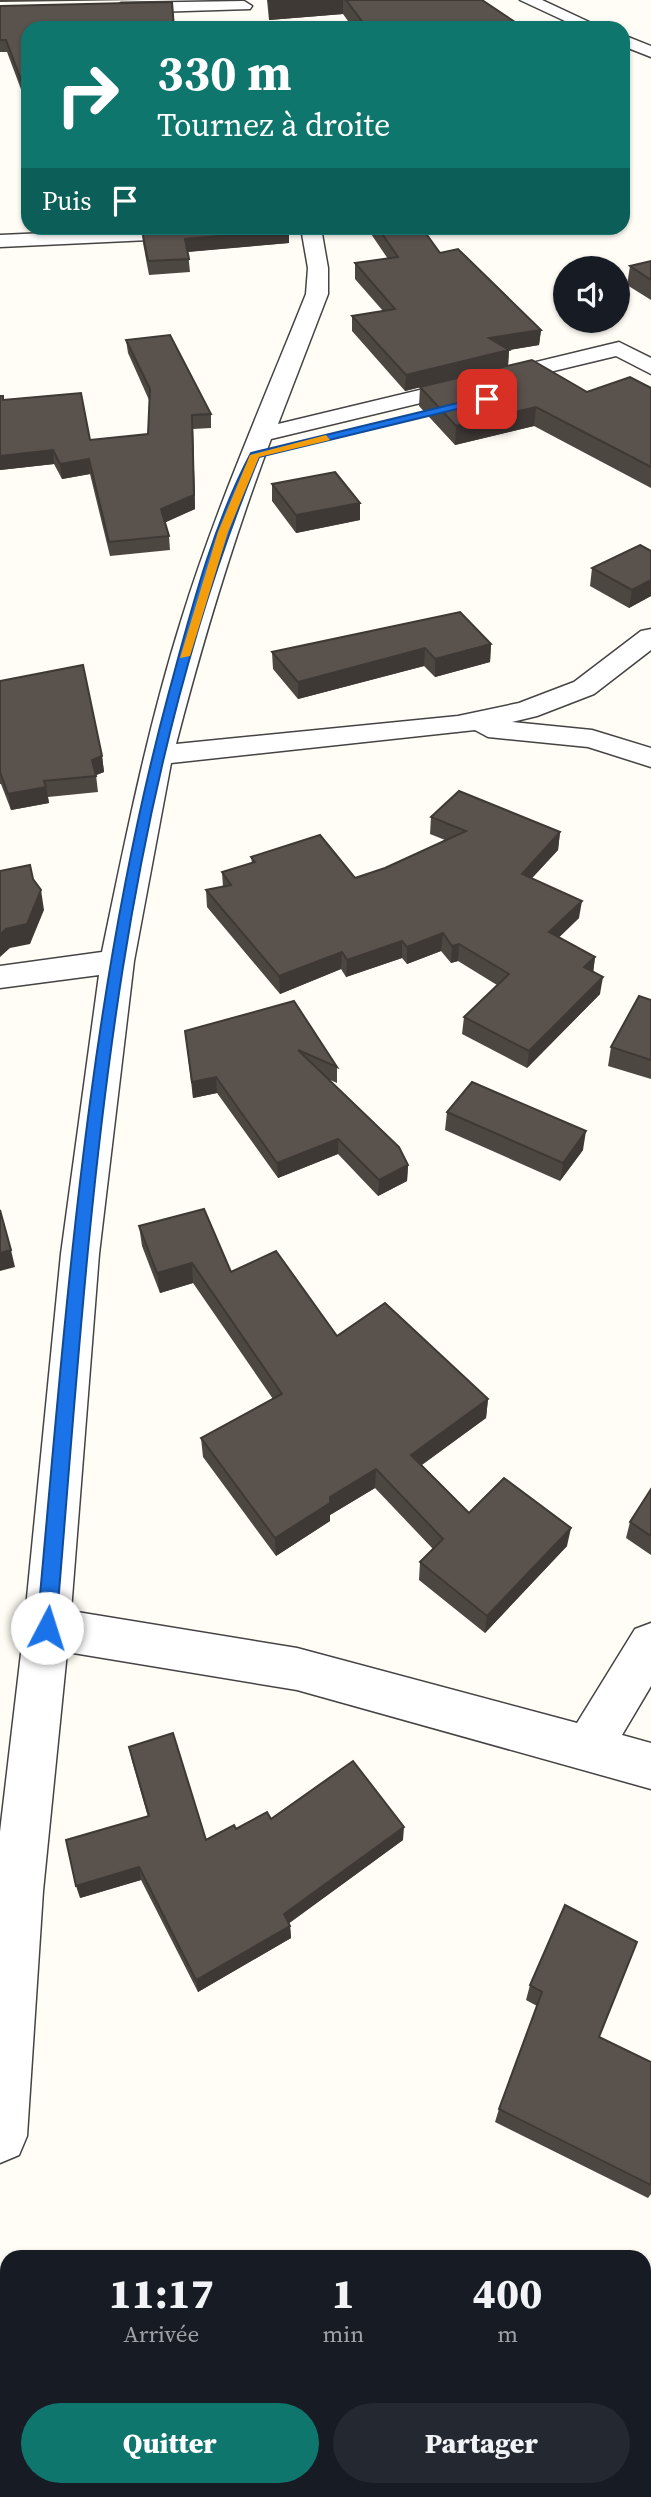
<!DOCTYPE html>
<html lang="fr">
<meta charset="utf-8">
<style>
:root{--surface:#171b24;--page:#242831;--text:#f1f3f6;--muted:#9ea1a6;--accent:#0f766e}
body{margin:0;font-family:"Source Serif 4",serif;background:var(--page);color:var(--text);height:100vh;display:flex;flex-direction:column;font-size:26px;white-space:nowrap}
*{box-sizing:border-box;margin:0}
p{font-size:23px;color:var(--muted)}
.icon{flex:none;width:38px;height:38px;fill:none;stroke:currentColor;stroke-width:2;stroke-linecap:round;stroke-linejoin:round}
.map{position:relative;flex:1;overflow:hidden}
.panel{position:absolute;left:0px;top:2250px;width:651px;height:247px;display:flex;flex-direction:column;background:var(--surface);border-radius:21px 21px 0 0;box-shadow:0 2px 5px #0004}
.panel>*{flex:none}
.hud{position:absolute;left:21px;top:21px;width:609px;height:214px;border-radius:21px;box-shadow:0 2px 5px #0004;background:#0f766e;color:#fff;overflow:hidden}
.fabs{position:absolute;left:553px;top:256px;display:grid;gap:14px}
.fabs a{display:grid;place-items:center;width:77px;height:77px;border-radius:50%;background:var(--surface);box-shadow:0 2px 5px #0004;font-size:35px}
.pin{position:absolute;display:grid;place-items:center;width:60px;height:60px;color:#fff;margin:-30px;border-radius:14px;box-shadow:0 4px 10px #0006}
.me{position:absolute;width:77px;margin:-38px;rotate:5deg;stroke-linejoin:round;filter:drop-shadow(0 0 5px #0008)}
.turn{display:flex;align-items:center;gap:24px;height:147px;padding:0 21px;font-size:32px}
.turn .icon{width:91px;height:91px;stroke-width:2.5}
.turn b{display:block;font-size:49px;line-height:60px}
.then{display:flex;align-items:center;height:66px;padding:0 21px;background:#0003;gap:14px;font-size:26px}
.eta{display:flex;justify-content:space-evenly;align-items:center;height:119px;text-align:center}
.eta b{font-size:42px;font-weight:800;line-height:49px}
.cta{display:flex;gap:14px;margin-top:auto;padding:14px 21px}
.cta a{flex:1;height:80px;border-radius:42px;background:var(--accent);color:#fff;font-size:28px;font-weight:800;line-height:80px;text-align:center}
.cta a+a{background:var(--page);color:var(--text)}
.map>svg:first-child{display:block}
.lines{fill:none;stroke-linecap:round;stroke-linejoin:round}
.minor-casing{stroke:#444;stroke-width:3}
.minor{fill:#fff;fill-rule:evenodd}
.wall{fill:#4d4742}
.shaded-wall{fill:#3f3936}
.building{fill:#5a524d;stroke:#3f3936;stroke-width:2}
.route{fill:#1a73e8;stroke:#114b97;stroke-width:2}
.slow{fill:#f59e0b}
</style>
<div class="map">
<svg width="651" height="2497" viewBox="0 0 651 2497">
<rect width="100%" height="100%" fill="#fffdf5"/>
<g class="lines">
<defs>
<g id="minor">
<polygon points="520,0 542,0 602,28 580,28"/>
<polygon points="244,1 252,6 250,9 121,13 113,8 121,3"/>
<polygon points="623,35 651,46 651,57 623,46"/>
<polygon points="161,228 290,228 280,234 0,247 0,235"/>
<path d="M301,228H321L328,268V294L278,424L619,342L651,358V374L616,356L271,439C233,540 203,640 176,744L458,716L519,703L574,682L641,631L651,629V650L594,694L537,716L512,722L592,730L651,748V767L588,747L488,737L475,730L171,763L134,961L99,1254L71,1611L297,1648L577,1723L635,1629L651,1623V1686L622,1735L651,1743V1789L297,1690L67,1652L43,1891L27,2136L19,2155L0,2163V1832L24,1628L61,1254L99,975L0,988V966L102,952C125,841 147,730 181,621C215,510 263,402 306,294L308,268Z"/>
<polygon points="0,2425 7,2428 7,2490 0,2487"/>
<polygon points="15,2490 82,2490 85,2497 17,2497"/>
</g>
</defs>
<use href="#minor" class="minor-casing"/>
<use href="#minor" class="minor"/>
</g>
<g class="wall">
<polygon points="0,0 144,0 0,2"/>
<polygon points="267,0 482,0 524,28 353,28 343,14 269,20"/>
<polygon points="0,6 28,28 28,108 7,52 0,52"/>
<polygon points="367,228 422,228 440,253 541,330 539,345 509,350 508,366 587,392 651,388 651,488 534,426 455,445 419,406 420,387 405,391 352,331 352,316 383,311 355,279 355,263 388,259"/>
<polygon points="142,230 289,243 188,252 190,272 149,275 143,243"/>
<polygon points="651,261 651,300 627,285 630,266"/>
<polygon points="126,340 211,414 211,428 193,429 195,509 165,522 169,536 170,550 110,556 90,474 62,479 54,464 0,470 0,396 3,400 90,440 148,434 149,400 128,353"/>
<polygon points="272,484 360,503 360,520 296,533 272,501"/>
<polygon points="651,551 651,596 629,608 590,586 592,568"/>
<polygon points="491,644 490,662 435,677 424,666 298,699 273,669 272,652"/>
<polygon points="0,681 102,756 104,772 96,775 98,792 48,797 49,803 11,810 1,784 0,784"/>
<polygon points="431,817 560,832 558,850 532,878 579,918 559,937 595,957 593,972 600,994 527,1068 462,1034 464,1017 497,985 458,961 451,963 441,951 407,964 402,958 346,977 341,969 280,994 207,907 206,890 223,887 222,872 252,863 251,857 355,878 385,868 445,840 430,834"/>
<polygon points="651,1000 651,1079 608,1066 611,1047"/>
<polygon points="294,1001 337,1067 337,1083 328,1079 408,1165 407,1181 378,1196 338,1154 278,1178 217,1093 193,1098 185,1031"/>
<polygon points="447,1112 583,1150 560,1181 445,1130"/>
<polygon points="139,1226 231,1272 337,1336 488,1399 486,1418 422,1465 469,1513 567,1546 485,1633 419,1580 420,1562 433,1549 375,1488 330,1515 330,1521 276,1556 203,1457 201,1438 273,1399 193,1283 160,1293 142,1246"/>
<polygon points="651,1489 651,1555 626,1538 630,1522"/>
<polygon points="129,1747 206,1840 271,1819 403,1840 289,1923 290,1926 291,1938 198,1992 141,1880 80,1898 148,1817 132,1761"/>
<polygon points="565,1905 599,2037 651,2062 651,2194 648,2198 495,2122 499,2109 537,2006 526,2000 530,1985"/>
</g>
<g class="shaded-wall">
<polygon points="289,0 343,0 343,14 269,20 269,2"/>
<polygon points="430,24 430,28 378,28"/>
<polygon points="289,230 289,243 185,252 185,239"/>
<polygon points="541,330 539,345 509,350 508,366 405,391 406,375 489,338"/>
<polygon points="536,407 534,426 455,445 456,426"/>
<polygon points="193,429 195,509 162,524 161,509"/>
<polygon points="53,450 54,464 0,470 0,456"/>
<polygon points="89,459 90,474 62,479 60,464"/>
<polygon points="360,503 360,520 296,533 296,515"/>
<polygon points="651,580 651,596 629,608 632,590"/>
<polygon points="491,644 490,662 435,677 435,659"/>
<polygon points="425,648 424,666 298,699 298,682"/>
<polygon points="102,756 104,772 94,776 92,760"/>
<polygon points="46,787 49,803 11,810 8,794"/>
<polygon points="560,832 558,850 520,891 522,874"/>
<polygon points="41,890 44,910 30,944 10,948 0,957 0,935"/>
<polygon points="582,901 579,918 547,949 549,932"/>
<polygon points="443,933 441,951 407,964 407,947"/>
<polygon points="402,941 402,958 346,977 347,960"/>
<polygon points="459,944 458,961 451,963 452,946"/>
<polygon points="342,952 341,969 280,994 279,976"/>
<polygon points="595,957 593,974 584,967"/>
<polygon points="603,977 600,994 527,1068 529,1051"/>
<polygon points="216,1077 217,1093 193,1098 192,1082"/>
<polygon points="586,1131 583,1150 560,1181 563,1163"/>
<polygon points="338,1139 338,1154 278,1178 277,1163"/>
<polygon points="408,1165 407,1181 378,1196 379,1180"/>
<polygon points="11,1250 15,1267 0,1271 0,1253"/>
<polygon points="192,1263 193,1283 160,1293 157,1273"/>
<polygon points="488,1399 486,1418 410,1473 411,1455"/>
<polygon points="376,1469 375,1488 330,1515 330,1521 276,1556 275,1538 330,1497"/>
<polygon points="571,1528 567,1546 485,1633 487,1616"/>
<polygon points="404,1827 403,1840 284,1927 284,1914"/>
<polygon points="139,1867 141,1880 80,1898 76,1886"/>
<polygon points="290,1926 291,1938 198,1992 196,1980"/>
</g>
<g class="building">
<polygon points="269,0 289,0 269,2"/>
<polygon points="346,0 482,0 524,28 433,28 430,24 367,28"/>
<polygon points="172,2 174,28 28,28 28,99 6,40 0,40 0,6"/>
<polygon points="194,228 288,228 289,230 185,239 189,259 148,261 142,230"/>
<polygon points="378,228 422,228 440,253 458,249 541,330 489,338 509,350 406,375 352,316 395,309 355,263 398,257"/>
<polygon points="651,261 651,280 630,266"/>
<polygon points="170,335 211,414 192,415 194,495 161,509 169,536 109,542 89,459 60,464 53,450 0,456 0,396 3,396 3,400 81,393 90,440 148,434 150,389 126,340"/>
<polygon points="532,360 587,392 630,377 651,388 651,467 536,407 456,426 420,387"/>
<polygon points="335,472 360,503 296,515 272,484"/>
<polygon points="640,545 651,551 651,580 632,590 592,568"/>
<polygon points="460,612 491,644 435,659 425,648 298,682 272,652"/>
<polygon points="83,665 102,756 92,760 96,776 44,781 46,787 8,794 0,772 0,681"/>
<polygon points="459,791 560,832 522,874 582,901 549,932 595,957 584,967 603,977 529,1051 464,1017 509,974 459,944 452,946 443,933 407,947 402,941 347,960 342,952 279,976 206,890 231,885 222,872 255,862 251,857 320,835 355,878 385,868 466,831 431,817"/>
<polygon points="30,865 33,879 41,890 27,924 6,929 0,935 0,871"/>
<polygon points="639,996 651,1000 651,1060 611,1047"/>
<polygon points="294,1001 337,1067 298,1050 399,1147 408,1165 379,1180 338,1139 277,1163 216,1077 192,1082 185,1031"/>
<polygon points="472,1082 586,1131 563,1163 447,1112"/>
<polygon points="204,1209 231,1272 276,1251 337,1336 385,1303 488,1399 411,1455 469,1513 504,1478 571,1528 487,1616 420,1562 443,1539 376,1469 330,1497 330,1503 275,1538 201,1438 282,1394 192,1263 157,1273 139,1226"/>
<polygon points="0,1210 11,1250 0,1253"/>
<polygon points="651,1489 651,1536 630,1522"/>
<polygon points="173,1733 206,1840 234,1825 236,1829 267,1812 271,1819 353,1761 404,1827 284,1914 290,1926 196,1980 139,1867 76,1886 66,1840 149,1816 129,1747"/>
<polygon points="565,1905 637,1942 599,2037 651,2062 651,2185 499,2109 542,1992 530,1985"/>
<polygon points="291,2490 376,2490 380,2497 282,2497"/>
</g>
<path class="route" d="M487,396L490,401L259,457C108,821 89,1238 56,1628L53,1634L47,1636L40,1634L37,1628C66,1314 87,996 169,692C191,611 212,527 251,453Z"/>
<polygon class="slow" points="326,435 330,440 259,457 228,532 190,656 180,658 218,532 250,455"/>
</svg>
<div class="fabs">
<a><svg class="icon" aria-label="sound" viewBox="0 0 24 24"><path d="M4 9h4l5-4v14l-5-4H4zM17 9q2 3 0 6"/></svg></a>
</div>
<div class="pin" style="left:487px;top:399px;background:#d93025"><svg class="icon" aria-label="arrive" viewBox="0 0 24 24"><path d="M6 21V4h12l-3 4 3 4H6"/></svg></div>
<svg class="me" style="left:47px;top:1628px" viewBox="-20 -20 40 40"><circle r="19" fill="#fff"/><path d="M0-13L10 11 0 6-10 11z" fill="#1a73e8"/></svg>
<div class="hud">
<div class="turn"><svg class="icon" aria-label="right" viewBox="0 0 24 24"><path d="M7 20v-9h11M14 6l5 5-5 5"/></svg><div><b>330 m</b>Tournez à droite</div></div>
<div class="then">Puis<svg class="icon" aria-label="arrive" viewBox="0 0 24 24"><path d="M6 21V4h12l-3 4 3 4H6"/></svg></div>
</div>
<section class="panel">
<div class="eta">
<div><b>11:17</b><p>Arrivée</p></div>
<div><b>1</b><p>min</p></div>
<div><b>400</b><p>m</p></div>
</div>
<div class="cta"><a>Quitter</a><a>Partager</a></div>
</section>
</div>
